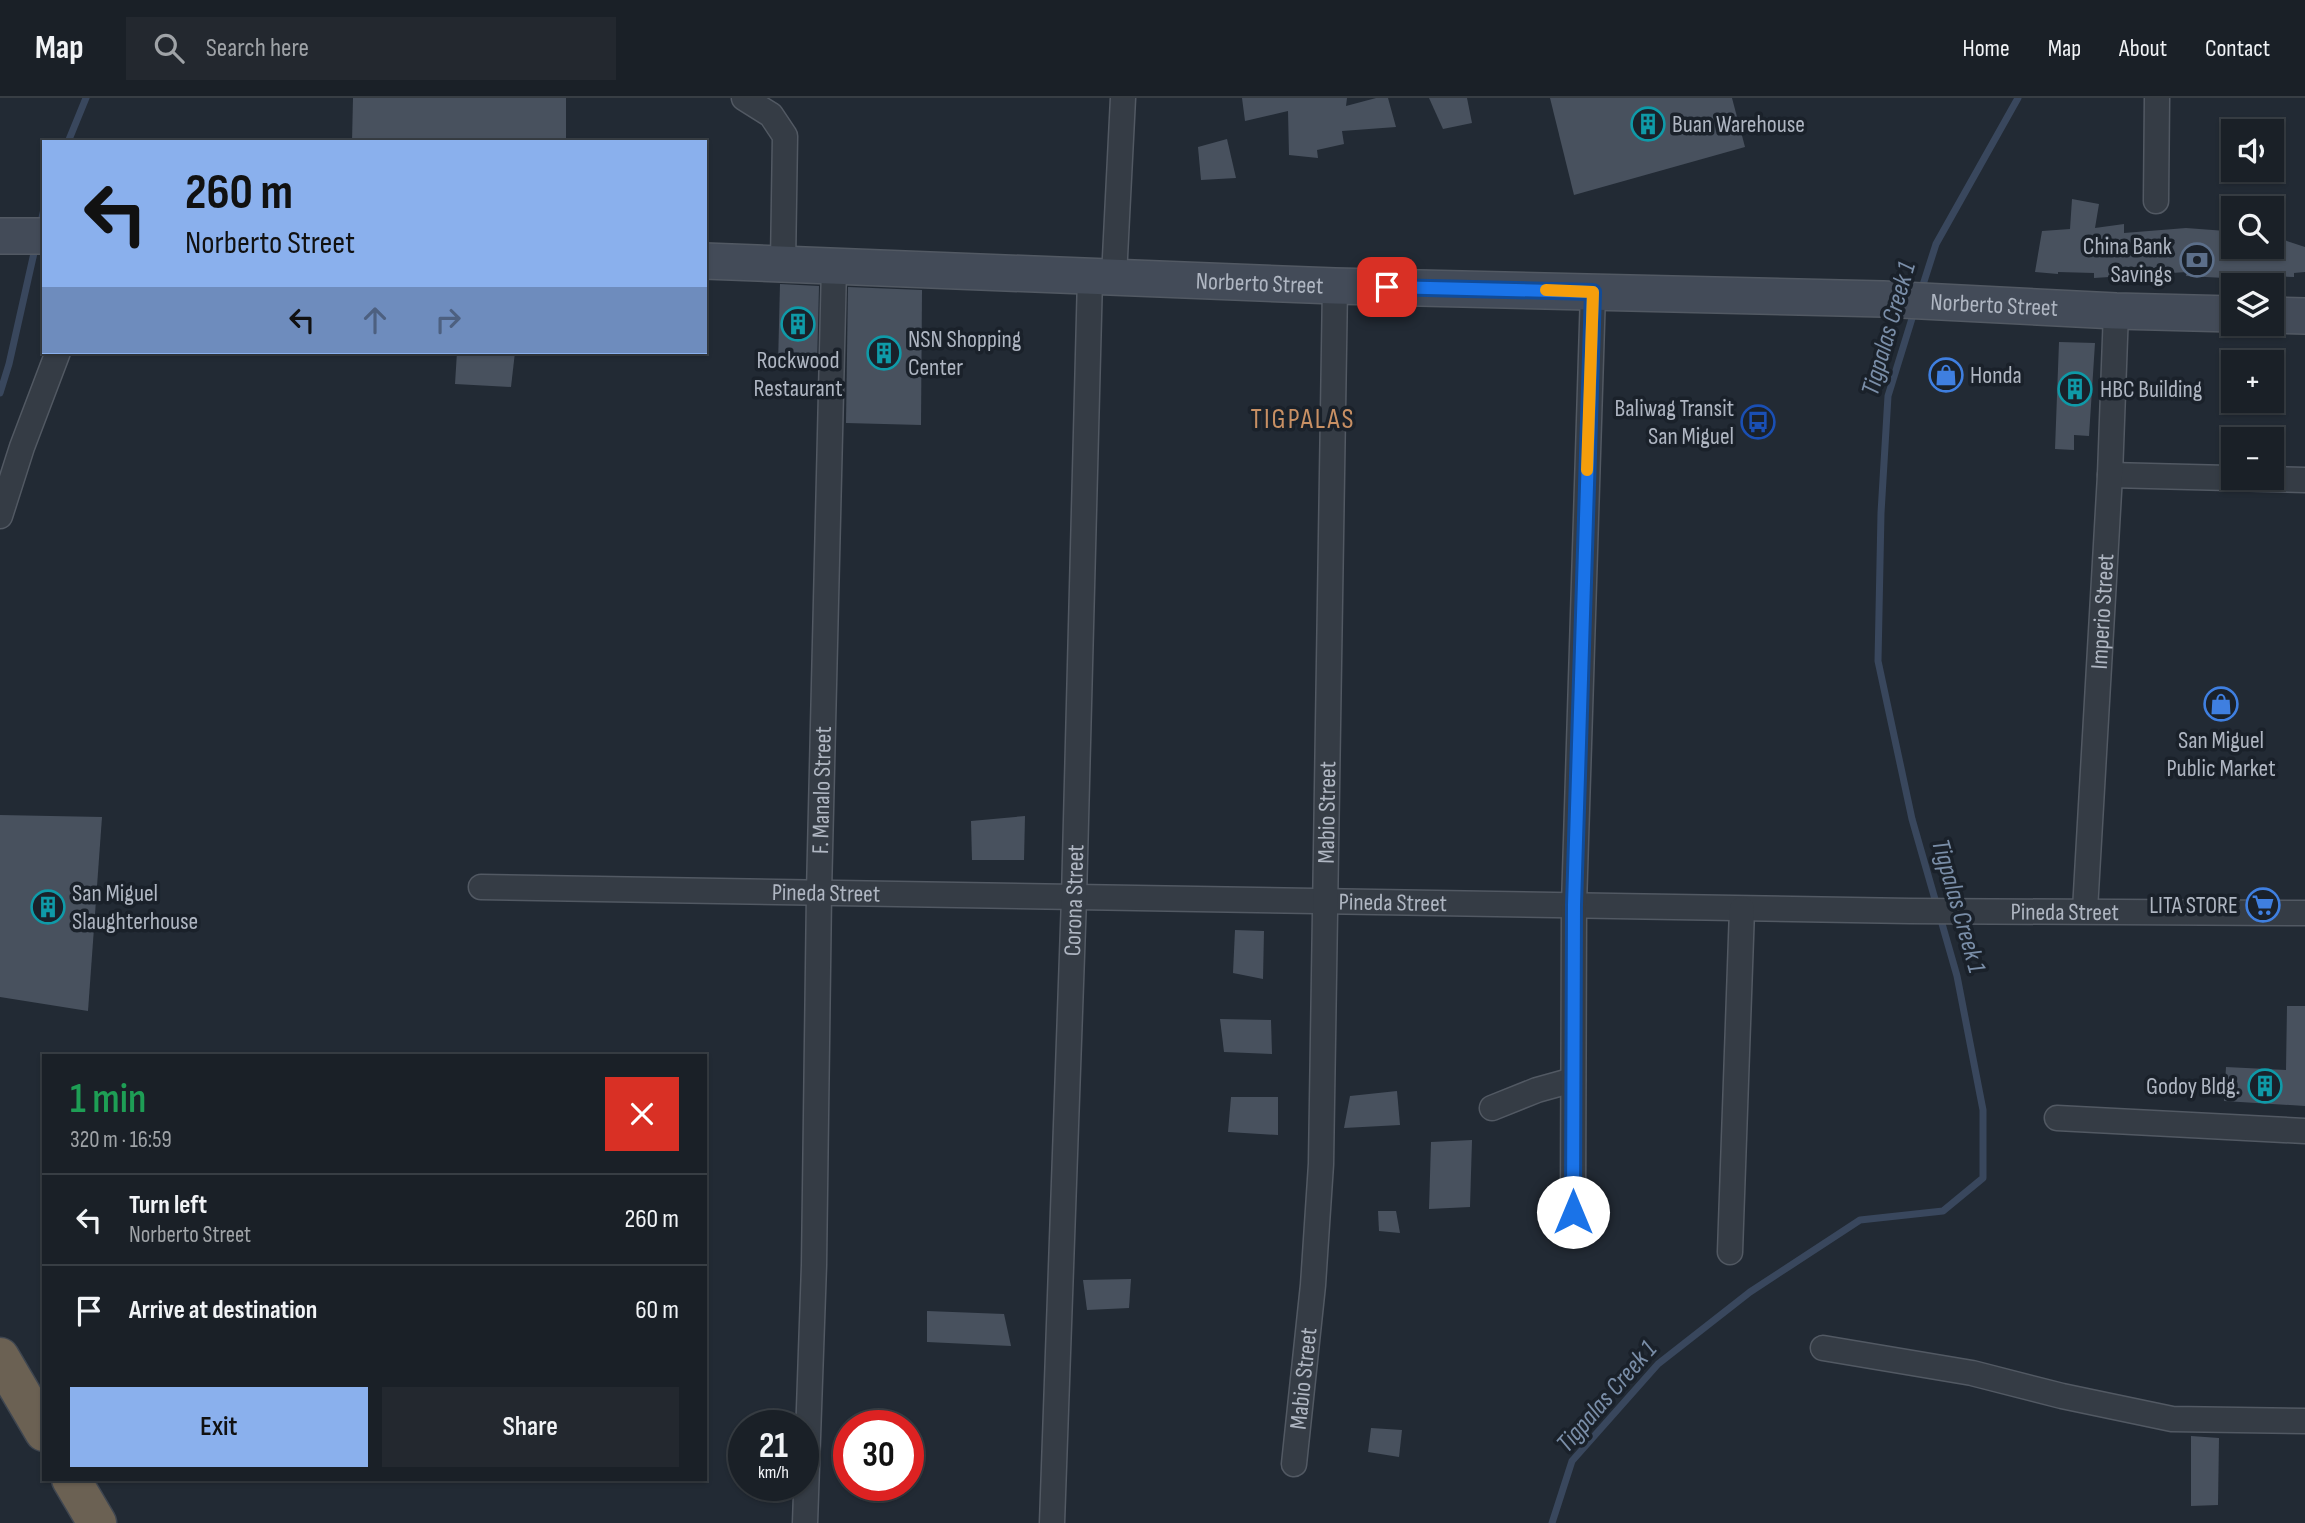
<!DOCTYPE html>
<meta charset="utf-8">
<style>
:root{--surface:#1a2027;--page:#23282f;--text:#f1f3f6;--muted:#9fa3a7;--line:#383e44;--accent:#8ab0ed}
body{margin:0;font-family:"Sofia Sans Condensed",sans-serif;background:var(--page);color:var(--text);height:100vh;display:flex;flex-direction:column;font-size:26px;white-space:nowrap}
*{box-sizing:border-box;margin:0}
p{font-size:23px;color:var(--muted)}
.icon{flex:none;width:38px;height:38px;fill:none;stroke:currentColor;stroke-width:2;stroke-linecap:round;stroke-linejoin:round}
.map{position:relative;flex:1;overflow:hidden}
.details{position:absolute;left:42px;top:956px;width:665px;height:427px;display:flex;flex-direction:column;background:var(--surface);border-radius:0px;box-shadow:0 2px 5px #0004,0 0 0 2px var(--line)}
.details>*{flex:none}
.top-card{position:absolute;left:42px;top:42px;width:665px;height:214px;border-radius:0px;box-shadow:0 2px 5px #0004,0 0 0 2px var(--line);background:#8ab0ed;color:#111;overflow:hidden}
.fabs{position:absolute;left:2221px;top:21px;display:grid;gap:14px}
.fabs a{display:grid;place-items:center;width:63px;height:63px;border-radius:0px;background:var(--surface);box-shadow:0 2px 5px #0004,0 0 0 2px var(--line);font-size:35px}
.speed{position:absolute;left:728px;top:1312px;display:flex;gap:14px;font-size:35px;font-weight:700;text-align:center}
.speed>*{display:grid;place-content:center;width:91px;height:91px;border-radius:50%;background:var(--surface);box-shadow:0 2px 5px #0004,0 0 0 2px var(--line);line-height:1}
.speed small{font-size:18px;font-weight:400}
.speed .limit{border:10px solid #d22;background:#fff;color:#111}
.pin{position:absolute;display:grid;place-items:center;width:60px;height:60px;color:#fff;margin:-30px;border-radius:14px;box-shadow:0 4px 10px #0006}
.me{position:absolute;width:77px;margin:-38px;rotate:0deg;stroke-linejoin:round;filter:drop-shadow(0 0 5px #0008)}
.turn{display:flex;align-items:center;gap:24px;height:147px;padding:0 28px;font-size:32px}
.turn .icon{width:91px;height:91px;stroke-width:2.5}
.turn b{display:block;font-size:49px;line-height:60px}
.lanes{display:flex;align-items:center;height:66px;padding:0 28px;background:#0003;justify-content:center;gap:35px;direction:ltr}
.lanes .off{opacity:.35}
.round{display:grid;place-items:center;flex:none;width:74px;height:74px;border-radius:0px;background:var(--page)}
.overview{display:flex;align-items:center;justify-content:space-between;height:119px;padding:0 28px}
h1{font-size:42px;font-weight:600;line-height:52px;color:#1e9e55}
.action{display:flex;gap:14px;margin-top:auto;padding:14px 28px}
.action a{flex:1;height:80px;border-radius:0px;background:var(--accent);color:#111;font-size:28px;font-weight:600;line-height:80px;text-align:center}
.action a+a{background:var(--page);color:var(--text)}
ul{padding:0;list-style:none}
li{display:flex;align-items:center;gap:21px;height:91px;padding:0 28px;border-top:2px solid var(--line)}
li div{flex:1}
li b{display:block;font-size:26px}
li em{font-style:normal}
header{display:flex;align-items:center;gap:42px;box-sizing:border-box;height:98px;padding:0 35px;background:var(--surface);border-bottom:2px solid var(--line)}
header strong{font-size:33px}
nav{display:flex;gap:38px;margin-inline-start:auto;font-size:24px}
.search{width:490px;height:63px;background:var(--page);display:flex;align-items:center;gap:18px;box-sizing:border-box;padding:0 24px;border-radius:0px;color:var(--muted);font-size:26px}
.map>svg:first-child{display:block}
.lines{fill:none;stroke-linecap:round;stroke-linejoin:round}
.stream{stroke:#39475d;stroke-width:7}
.building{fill:#48515e}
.street-casing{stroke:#525963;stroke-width:27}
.secondary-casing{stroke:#525963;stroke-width:38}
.highway-casing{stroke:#3f4650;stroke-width:41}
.street{stroke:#353c45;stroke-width:24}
.secondary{stroke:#434b58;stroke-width:35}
.highway{stroke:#6b6153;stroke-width:38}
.route-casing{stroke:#114b97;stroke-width:18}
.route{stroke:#1a73e8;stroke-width:12}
.slow{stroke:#f59e0b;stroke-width:12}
.labels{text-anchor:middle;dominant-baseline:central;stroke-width:7;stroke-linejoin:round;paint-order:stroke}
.poi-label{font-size:24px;fill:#afb6c2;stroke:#1a212a;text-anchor:start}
.street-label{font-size:24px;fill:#afb6c2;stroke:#1a212a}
.water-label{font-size:26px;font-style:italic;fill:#7a8ea8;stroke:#1a212a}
.quarter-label{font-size:28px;letter-spacing:2px;fill:#c89064;stroke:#1a212a}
</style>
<header>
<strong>Map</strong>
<div class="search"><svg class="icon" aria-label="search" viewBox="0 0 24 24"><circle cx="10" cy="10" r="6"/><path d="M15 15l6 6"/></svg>Search here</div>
<nav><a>Home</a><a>Map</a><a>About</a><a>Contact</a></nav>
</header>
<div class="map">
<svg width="2305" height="1425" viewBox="0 0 2305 1425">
<rect width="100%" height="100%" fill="#222a34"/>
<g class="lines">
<g class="stream">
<polyline points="68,44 86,0"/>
<polyline points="40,128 44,111"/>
<polyline points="1921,193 1936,146 2018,0"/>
<polyline points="0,295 9,266 36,146"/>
<polyline points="1552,1425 1572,1363 1658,1266 1750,1194 1860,1122 1943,1113 1983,1080 1983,1012 1957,878 1912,721 1878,563 1881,415 1888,298 1914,214"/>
</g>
</g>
<g class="building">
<polygon points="353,0 566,0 566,44 352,44"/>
<polygon points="1242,0 1347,0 1346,8 1376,0 1388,0 1396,29 1342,33 1344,46 1317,52 1318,60 1289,57 1288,13 1245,23"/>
<polygon points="1429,0 1467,0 1472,25 1443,31"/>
<polygon points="1550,0 1732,0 1745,49 1574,97"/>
<polygon points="1227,41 1236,80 1201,82 1198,49"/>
<polygon points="2072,101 2099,106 2095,130 2124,126 2124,135 2186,130 2226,133 2226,142 2233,141 2233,149 2272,149 2272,138 2305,149 2305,174 2294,175 2294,179 2251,177 2251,180 2225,180 2186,178 2187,174 2094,180 2094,175 2058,174 2058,176 2035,174 2042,133 2070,131"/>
<polygon points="780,186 819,188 817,266 778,267"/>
<polygon points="848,189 922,192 921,327 846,325"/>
<polygon points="2059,244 2095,245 2089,338 2074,337 2074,352 2055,351"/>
<polygon points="457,254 515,254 511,289 455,286"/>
<polygon points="0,717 102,719 88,913 0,899"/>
<polygon points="1025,718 1024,762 972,762 971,723"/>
<polygon points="1235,832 1264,833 1263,881 1233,875"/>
<polygon points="2287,908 2305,908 2305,1008 2224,1003 2226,969 2286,972"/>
<polygon points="1220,921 1271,922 1272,956 1224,954"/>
<polygon points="1397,993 1400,1027 1344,1030 1350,998"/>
<polygon points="1231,999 1278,999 1278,1037 1228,1034"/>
<polygon points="1472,1042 1470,1109 1429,1111 1431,1044"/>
<polygon points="1378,1113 1396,1113 1400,1135 1379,1133"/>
<polygon points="1131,1181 1129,1210 1087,1212 1083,1182"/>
<polygon points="927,1213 1004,1216 1011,1248 927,1244"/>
<polygon points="1371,1330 1402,1332 1399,1359 1368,1354"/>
<polygon points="2191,1338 2219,1340 2218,1407 2191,1408"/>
</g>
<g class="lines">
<defs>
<g id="street">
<polyline points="744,0 771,17 785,38 783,166"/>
<polyline points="2156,103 2157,0"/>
<polyline points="1114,179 1123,0"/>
<polyline points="2110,377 2305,382"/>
<polyline points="0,418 22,349 58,254"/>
<path id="s1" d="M481,789L1910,813L2305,815"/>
<path id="s2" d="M2085,812L2110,377L2116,213"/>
<polyline points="1492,1010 1537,992 1573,982"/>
<polyline points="2057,1020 2305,1033"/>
<polyline points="1573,1114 1574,807 1593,194"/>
<polyline points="1730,1154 1742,811"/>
<polyline points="1823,1250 1972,1275 2062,1298 2172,1321 2305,1323"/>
<path id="s3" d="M1294,1366L1313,1187L1321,1066L1335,188"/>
<path id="s4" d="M805,1425L814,1167L819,795L834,169"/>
<path id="s5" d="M1052,1425L1074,800L1090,179"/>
</g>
<g id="secondary">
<polyline points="0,138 44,138"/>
<path id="s6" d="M705,163L1335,188L1883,201L2116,213L2233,216"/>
<polyline points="2272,217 2305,218"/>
</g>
<g id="highway">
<polyline points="0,1259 44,1334"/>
<polyline points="71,1381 97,1425"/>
</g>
</defs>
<use href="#street" class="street-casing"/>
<use href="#secondary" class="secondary-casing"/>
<use href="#highway" class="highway-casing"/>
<use href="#street" class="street"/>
<use href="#secondary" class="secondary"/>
<use href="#highway" class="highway"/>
</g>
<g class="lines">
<defs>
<polyline id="route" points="1387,189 1593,194 1574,807 1573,1114"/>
</defs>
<use href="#route" class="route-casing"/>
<use href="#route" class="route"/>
<polyline class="slow" points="1546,192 1593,194 1587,372"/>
</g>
<defs>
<symbol id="building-ring" viewBox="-11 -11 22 22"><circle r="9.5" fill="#1a212a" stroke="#0f9aa8" stroke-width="1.5"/><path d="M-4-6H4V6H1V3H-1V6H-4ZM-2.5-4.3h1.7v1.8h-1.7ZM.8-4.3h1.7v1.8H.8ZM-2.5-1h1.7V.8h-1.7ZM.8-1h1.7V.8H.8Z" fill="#0f9aa8"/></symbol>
<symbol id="bank-ring" viewBox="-11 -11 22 22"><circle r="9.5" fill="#1a212a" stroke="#5c6f8a" stroke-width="1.5"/><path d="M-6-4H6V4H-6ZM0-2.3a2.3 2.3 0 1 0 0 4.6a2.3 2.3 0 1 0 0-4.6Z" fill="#5c6f8a"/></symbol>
<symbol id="shop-ring" viewBox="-11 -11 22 22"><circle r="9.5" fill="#1a212a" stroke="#3f7fe0" stroke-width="1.5"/><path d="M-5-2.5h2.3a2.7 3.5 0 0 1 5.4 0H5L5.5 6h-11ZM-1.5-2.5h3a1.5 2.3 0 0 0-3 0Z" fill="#3f7fe0"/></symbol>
<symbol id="bus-ring" viewBox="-11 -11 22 22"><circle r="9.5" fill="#1a212a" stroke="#1a4fb4" stroke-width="1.5"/><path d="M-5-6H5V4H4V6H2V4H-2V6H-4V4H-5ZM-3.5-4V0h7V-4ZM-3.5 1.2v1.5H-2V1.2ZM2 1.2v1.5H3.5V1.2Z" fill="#1a4fb4"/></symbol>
<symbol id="supermarket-ring" viewBox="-11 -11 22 22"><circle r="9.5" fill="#1a212a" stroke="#3f7fe0" stroke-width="1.5"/><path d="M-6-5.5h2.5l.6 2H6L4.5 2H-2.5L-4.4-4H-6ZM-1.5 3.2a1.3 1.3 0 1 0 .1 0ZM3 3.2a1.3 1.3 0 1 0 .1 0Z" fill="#3f7fe0"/></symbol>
</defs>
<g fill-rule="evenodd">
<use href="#building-ring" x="1629" y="7" width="38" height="38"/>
<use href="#bank-ring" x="2178" y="143" width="38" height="38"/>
<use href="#building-ring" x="779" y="207" width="38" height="38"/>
<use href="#building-ring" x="865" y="236" width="38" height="38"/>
<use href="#shop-ring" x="1927" y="258" width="38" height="38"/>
<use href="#building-ring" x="2056" y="272" width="38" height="38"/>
<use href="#bus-ring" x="1739" y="305" width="38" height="38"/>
<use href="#shop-ring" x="2202" y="587" width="38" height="38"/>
<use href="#supermarket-ring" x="2244" y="788" width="38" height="38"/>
<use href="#building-ring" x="29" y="790" width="38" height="38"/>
<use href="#building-ring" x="2246" y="969" width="38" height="38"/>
</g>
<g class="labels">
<g class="poi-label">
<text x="1672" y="26">Buan Warehouse</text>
<text x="2172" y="148" text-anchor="end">China Bank<tspan x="2172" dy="28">Savings</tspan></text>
<text x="908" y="241">NSN Shopping<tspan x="908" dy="28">Center</tspan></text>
<text x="798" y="262" text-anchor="middle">Rockwood<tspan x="798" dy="28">Restaurant</tspan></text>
<text x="1970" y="277">Honda</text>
<text x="2100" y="291">HBC Building</text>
<text x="1734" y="310" text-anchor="end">Baliwag Transit<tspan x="1734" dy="28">San Miguel</tspan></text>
<text x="2221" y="642" text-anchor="middle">San Miguel<tspan x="2221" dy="28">Public Market</tspan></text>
<text x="72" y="795">San Miguel<tspan x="72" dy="28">Slaughterhouse</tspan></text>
<text x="2238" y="807" text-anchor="end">LITA STORE</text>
<text x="2240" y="988" text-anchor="end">Godoy Bldg.</text>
</g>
<g class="street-label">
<text stroke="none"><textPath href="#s6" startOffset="555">Norberto Street</textPath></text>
<text stroke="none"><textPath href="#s6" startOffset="1290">Norberto Street</textPath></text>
<text stroke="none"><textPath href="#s2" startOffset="299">Imperio Street</textPath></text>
<text stroke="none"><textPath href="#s4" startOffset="733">F. Manalo Street</textPath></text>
<text stroke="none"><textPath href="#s3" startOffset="653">Mabio Street</textPath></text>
<text stroke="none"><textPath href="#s1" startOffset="345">Pineda Street</textPath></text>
<text stroke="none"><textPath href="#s5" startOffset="623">Corona Street</textPath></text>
<text stroke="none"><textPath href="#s1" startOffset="912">Pineda Street</textPath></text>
<text stroke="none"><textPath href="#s1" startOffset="1584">Pineda Street</textPath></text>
<text stroke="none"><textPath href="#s3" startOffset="86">Mabio Street</textPath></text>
</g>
<g class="water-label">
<text transform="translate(1889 231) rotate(-74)">Tigpalas Creek 1</text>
<text transform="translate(1958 808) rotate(74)">Tigpalas Creek 1</text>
<text transform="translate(1607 1299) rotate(-49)">Tigpalas Creek 1</text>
</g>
<g class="quarter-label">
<text x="1303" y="321">TIGPALAS</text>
</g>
</g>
</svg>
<div class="fabs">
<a><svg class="icon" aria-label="sound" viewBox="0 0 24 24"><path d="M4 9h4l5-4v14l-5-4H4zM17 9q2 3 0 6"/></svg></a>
<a><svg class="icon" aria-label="search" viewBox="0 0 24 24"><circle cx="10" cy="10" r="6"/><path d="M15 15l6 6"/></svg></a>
<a><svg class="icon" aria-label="layers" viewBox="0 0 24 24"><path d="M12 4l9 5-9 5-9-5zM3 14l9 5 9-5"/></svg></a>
<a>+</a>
<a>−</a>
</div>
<div class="speed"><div>21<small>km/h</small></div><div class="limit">30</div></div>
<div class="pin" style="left:1387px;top:189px;background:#d93025"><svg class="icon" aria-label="arrive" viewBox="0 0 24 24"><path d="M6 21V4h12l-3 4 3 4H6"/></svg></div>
<svg class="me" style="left:1573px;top:1114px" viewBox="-20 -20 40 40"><circle r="19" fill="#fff"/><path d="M0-13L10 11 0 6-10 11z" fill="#1a73e8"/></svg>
<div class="top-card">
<div class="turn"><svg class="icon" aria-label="left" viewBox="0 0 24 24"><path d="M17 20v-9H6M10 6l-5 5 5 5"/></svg><div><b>260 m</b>Norberto Street</div></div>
<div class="lanes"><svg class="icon" aria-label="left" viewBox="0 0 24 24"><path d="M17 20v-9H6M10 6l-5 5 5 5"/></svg><svg class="icon off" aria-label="ahead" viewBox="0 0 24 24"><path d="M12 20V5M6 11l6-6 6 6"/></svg><svg class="icon off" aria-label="right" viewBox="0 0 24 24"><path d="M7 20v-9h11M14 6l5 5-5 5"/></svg></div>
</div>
<section class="details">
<div class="overview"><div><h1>1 min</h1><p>320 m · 16:59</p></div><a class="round" style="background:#d93025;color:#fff"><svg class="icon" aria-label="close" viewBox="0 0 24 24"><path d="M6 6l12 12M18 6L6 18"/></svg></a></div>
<ul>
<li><svg class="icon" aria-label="left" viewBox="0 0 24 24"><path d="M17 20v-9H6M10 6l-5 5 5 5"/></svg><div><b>Turn left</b><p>Norberto Street</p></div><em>260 m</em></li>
<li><svg class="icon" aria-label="arrive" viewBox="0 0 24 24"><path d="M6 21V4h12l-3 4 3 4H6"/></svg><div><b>Arrive at destination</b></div><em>60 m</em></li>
</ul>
<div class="action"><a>Exit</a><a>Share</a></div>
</section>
</div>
